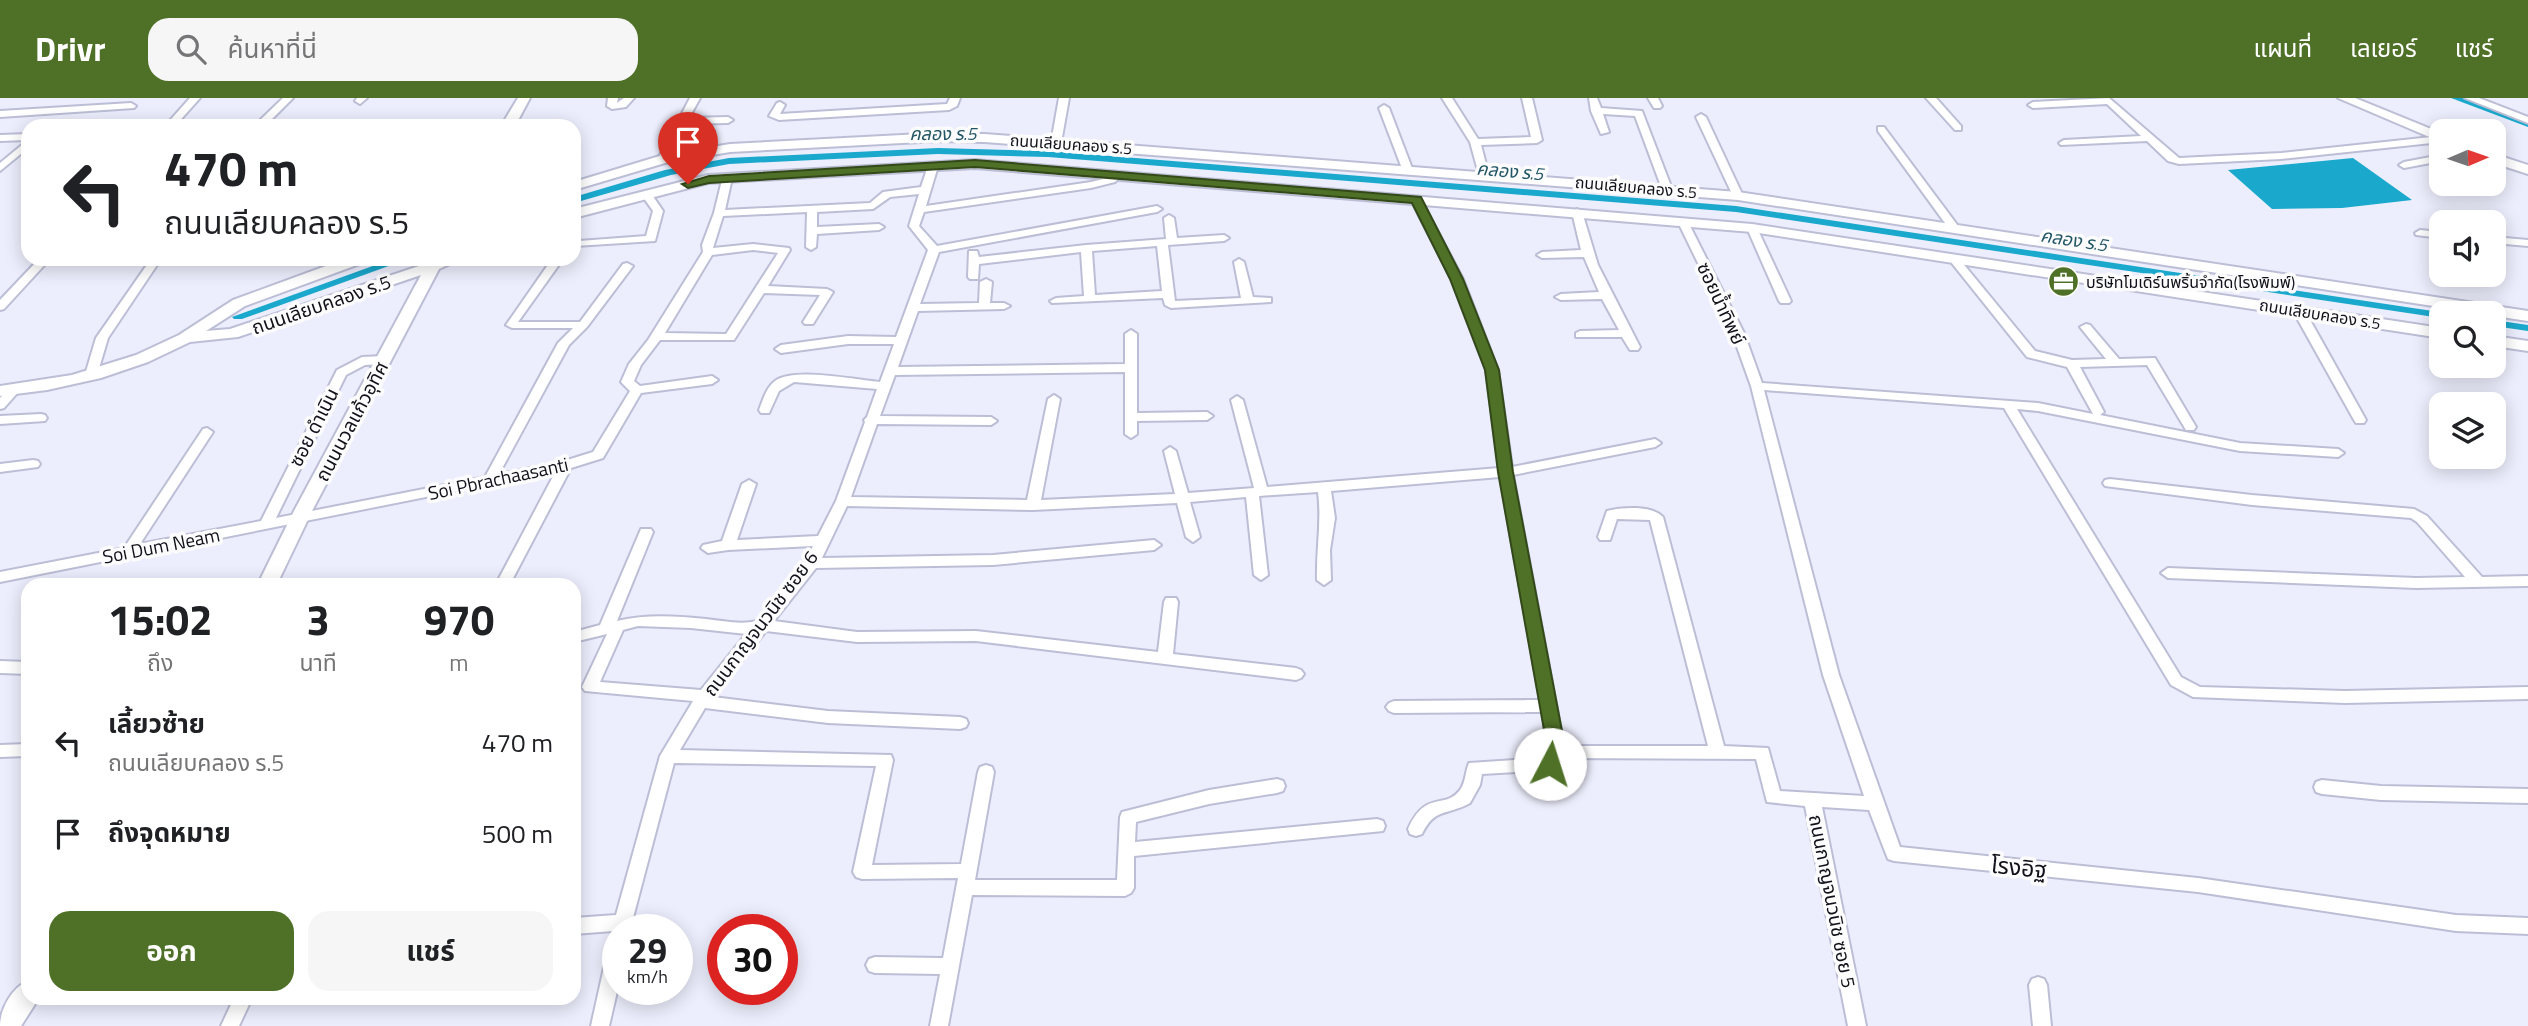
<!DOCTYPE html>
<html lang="th">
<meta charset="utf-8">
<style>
:root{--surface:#fff;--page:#f6f6f6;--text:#202124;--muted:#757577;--accent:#4f7027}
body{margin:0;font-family:"Titillium Web","Noto Sans Thai",sans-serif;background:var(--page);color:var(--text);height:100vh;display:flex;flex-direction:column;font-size:26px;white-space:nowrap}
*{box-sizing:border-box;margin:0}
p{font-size:23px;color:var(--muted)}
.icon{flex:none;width:38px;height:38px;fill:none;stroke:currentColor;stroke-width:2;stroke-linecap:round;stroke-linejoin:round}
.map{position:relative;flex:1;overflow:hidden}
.sheet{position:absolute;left:21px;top:480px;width:560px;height:427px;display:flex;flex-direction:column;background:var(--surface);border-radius:21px;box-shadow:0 4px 18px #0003}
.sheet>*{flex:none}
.hud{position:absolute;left:21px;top:21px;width:560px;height:147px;border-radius:21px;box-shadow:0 4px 18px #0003;background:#fff;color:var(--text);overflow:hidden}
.needle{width:46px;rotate:88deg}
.buttons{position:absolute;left:2429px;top:21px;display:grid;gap:14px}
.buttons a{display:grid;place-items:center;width:77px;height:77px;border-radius:14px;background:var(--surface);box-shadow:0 4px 18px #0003;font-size:35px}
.speed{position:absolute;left:602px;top:816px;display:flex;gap:14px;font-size:35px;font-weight:700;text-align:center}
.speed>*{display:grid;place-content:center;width:91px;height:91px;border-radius:50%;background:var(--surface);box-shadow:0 4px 18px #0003;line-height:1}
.speed small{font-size:18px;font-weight:400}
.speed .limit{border:10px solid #d22;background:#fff;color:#111}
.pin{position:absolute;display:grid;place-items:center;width:60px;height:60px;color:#fff;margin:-72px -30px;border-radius:50% 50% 50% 0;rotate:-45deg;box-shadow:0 0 7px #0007}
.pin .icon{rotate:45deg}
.me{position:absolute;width:77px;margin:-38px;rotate:5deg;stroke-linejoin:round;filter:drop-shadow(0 0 5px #0008)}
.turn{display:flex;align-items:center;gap:24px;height:147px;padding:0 28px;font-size:32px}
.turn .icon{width:91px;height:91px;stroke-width:2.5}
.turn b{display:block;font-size:49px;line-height:60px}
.eta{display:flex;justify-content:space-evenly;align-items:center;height:119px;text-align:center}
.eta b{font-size:42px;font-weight:700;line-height:49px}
.cta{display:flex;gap:14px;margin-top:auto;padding:14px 28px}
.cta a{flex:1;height:80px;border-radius:21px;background:var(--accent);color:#fff;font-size:28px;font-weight:700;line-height:80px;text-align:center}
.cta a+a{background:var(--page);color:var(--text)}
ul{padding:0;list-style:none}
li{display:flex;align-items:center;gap:21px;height:91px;padding:0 28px}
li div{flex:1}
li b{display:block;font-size:26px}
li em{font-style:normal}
header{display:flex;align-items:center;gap:42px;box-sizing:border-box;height:98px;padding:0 35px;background:var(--accent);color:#fff}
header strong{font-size:33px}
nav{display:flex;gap:38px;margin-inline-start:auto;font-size:24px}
.search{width:490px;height:63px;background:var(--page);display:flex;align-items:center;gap:18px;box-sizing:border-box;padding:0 24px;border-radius:21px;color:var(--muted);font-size:26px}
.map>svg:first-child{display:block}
.water{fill:#1aa8cc}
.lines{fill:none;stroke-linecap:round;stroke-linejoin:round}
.canal{fill:#1aa8cc;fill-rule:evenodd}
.street-casing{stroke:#bcbed6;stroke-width:4}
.secondary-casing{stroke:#bcbed6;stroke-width:4}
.street{fill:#fff;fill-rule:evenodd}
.secondary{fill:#fff;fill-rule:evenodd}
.route{fill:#4f7027;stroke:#334919;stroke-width:2}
.labels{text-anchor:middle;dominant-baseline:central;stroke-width:7;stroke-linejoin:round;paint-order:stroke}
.far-street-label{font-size:16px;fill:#11111a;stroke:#fcfcfc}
.far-poi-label{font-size:16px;fill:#11111a;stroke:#fcfcfc;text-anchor:start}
.far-water-label{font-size:18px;font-style:italic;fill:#225666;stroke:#fcfcfc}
.street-label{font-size:19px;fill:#11111a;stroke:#fcfcfc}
.near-street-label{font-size:23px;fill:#11111a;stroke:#fcfcfc}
</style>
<header>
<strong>Drivr</strong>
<div class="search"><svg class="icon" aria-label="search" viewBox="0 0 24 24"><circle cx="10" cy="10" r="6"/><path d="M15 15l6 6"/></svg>ค้นหาที่นี่</div>
<nav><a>แผนที่</a><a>เลเยอร์</a><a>แชร์</a></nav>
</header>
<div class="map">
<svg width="2528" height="928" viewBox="0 0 2528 928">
<rect width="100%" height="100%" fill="#edeefd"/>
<polygon class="water" points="2353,60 2412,102 2342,110 2272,111 2228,72"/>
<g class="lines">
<g class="canal">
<polygon points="2451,0 2465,0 2528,23 2528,29"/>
<polygon points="938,50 1048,53 1736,108 2446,215 2441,215 2441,220 1736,114 1048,59 938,56 729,66 671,77 574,105 574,99 665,72 729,60"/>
<polygon points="392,161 408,161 242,221 234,221 232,219"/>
<polygon points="2494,222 2528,227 2528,233 2494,228"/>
</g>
<defs>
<g id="street">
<polygon points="190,0 200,0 175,28 165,28"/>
<polygon points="283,0 293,0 265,28 254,28"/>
<polygon points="357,0 367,0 360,6 355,3"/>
<polygon points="608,0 618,0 617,5 624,0 634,0 626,9 612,11 607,8"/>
<polygon points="690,0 700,0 689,20 728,19 733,22 728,25 686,26 667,63 659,63 658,61"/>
<polygon points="950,0 960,0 957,8 949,12 779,22 769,18 777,5 780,4 785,7 780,16 947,6"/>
<polygon points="1059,0 1069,0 1061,45 1056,48 1051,45"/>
<polygon points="1442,0 1452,0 1478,41 1531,39 1522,0 1532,0 1542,42 1537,45 1481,47 1489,78 1480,80 1470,44"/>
<polygon points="1589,0 1597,0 1601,10 1642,13 1672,91 1671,93 1663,93 1662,91 1635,18 1603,16 1609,34 1601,36 1591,13"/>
<polygon points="1648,0 1658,0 1662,8 1660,10 1654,10"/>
<polygon points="1926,0 1936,0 1961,28 1961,32 1955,32"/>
<polygon points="2109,0 2179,60 2281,55 2441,38 2441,44 2281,61 2179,66 2168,63 2147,43 2061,47 2059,45 2064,42 2141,38 2107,6 2033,10 2028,7 2033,4"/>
<polygon points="2465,0 2479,0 2528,19 2528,25"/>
<polygon points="131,5 136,8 134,10 0,19 0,13"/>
<polygon points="1384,7 1389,10 1413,73 1412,75 1403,73 1379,10"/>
<polygon points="1701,16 1706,19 1743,98 1742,100 1738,101 1733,98 1696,19"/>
<polygon points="1878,29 1884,29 1958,128 1958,132 1950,132 1878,33"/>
<polygon points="28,36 28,42 0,43 0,37"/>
<polygon points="28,42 28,50 0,73 0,65"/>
<polygon points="2441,57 2441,63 2404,70 2399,67 2404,64"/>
<path d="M933,65L938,68L926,108L1091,84L1107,80L1117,74L1122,77L1115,84L1091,90L924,114L919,128L937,148L1157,108L1162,111L1157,114L939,154L920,206L979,205L980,184L986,181L992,184L990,205H1004L1010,208L1004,211L918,213L898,269L1125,266V236L1131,232L1137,236V315L1207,314L1213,318L1207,322L1137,323V336L1131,340L1125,336V274L895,277L880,318L991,319L997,323L991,327L877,326L851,399L1027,402L1048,301L1054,297L1060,301L1041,402L1175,396L1164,353L1170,349L1176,353L1188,395L1254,390L1231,302L1237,298L1243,302L1267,389L1499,370L1486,272L1451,181L1411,102L1412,100H1420L1463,181L1498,272L1512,369L1655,341L1661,345L1655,349L1513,377L1564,648H1708L1650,422L1617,421L1610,442H1600L1598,439L1607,413C1622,409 1652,407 1663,419L1724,648L1768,650L1780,693L1864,698L1823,577L1751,288L1732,235L1678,124L1683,121L1688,124L1744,235L1762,285L2038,305L2093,316L2067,269L2027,259L1947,159L1948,157H1956L2035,253L2072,262L2106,261L2080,229L2086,226L2090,227L2119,261L2155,260L2196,329L2194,332H2186L2147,267L2080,269L2104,314L2100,317L2240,345L2338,351L2344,355L2338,359L2240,353L2038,313L2017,311L2181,579L2200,589L2345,593L2528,589V601L2345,605L2193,599L2171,587L2004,310L1764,292L1839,577L1900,749L2198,780L2456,817L2528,820V836L2456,833L2198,794L1894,763L1888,761L1886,756L1869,712L1822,709L1866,928H1848L1805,708L1767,704L1756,661L1562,660L1556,671L1550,672L1482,676L1480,687L1470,705C1447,718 1435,709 1422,736L1416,738L1410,736L1408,731C1426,691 1445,712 1460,692C1466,684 1465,674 1469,665L1545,660L1549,654L1542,614L1394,615L1389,613L1386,609L1389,605L1394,603L1540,602L1500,379L1331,393L1335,420L1330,452L1331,482L1324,487L1317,482C1316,452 1322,423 1318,394L1259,398L1268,477L1261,482L1254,477L1246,399L1190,404L1200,439L1193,444L1186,439L1177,405L1033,412L847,408L822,460L993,457L1154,442L1161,447L1154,452L993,467L816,470L774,523L857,534L976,533L1158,554L1164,504L1166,500H1176L1178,504L1173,556L1296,570L1301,572L1304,576L1301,580L1296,582L976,543L857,544L766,533L713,599L828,613L960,619L966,621L968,625L966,629L960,631L828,625L705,610L680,652L891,657L893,662L872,767L961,766L978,674L980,669L986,667L992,669L994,674L975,782H1117L1120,719L1122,714L1209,692L1277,681L1283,683L1285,688L1283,693L1277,695L1209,706L1136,724L1135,744L1377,721L1383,723L1385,728L1383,733L1134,758V790L1131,795L1125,798L972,797L948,928H930L940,876L875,875L869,873L866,867L869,861L875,859L943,860L958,780L862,781L856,779L853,774L876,668L674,665L630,831H618V838L613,833L574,836V820L616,817L660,658L693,603L585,593L582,589L607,536L574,544V534L600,527L641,431H651L653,434L617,523C646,516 676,518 706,521C723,523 741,527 757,523L806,462L813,448L728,452L708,455L701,450L703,447L722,443L742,386L749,382L756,386L737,442L818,438L836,403L865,324L864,322L867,319L877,291L794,284L779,293L769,315H761L759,312C763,302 766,290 775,283C794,269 856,282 880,284L894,246H848L781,255L775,251L781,247L848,238L896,239L928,152L909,128L919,96L890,99L873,111L817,114V129L879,126L884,129L879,132L817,136L816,149L811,152L806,149L807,114L723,118L713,150L753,146L789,150L790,152L768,188L827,191L833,194L813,226H805L803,224L820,197L764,195L734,242H660L641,267L634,283L640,288L712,278L718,282L712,286L641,295L603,360L571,370L510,486H496L556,373L0,484V474L124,450L203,331L207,330L213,334L140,446L261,423L337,272L362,259L384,258L390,262L384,266L365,267L346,277L276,420L485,379L558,245L573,230H512L506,227L552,161H563L518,224H580L623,166L627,165L633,168L587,229L569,247L499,376L564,363L593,354L630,293L621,284L629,266L648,242L703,154L702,147L714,115L723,78L732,80L725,112L870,105L883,94L921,89L928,68ZM753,152L778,155L726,236L665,235L712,157ZM638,528L691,530L746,536L701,592L600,584L623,532Z"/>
<polygon points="646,93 650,94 663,113 655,143 575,148 575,144 579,143 646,138 653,113 641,96"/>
<polygon points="1577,111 1582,114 1598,167 1640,249 1638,252 1630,252 1622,239 1576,239 1576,235 1580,233 1619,232 1602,201 1561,202 1555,199 1561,196 1599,194 1584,159 1542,160 1537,157 1542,154 1581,152 1572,114"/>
<path d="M1169,117L1174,120L1177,140L1224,137L1229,140L1224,143L1168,147L1175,203L1241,200L1234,164L1239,161L1244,164L1253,199L1271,200V204L1171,210L1165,207L1163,200L1052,205L1050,203L1056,200L1084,198L1081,154L979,166L978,181H970L968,179L969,153H977L979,159L1086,147L1166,141L1164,120ZM1157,148L1162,193L1095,197L1092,153Z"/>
<polygon points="1752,127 1757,130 1791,203 1789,205 1781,205 1779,203 1747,130"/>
<polygon points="2420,132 2441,134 2441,140 2416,137 2415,135"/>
<polygon points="2494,139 2528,142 2528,148 2494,145"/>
<polygon points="39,161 50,161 4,211 0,212 0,202"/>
<polygon points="151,161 161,161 108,240 97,277 91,281 87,280 85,277 96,240"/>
<polygon points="2299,210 2305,213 2366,322 2364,325 2356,325 2354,322 2293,213"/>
<polygon points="14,288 20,292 4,310 0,311 0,300 10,289"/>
<polygon points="41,316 45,317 47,320 45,323 0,326 0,318"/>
<polygon points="33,362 38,363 40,366 38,369 0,374 0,366"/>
<polygon points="2110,381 2252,397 2414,411 2427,418 2482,479 2528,478 2528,488 2416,490 2168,480 2161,475 2168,470 2416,480 2465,479 2417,424 2411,420 2252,407 2105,388 2103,385 2105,382"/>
<polygon points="0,563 28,564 28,576 0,575"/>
<polygon points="28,646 28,658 0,659 0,647"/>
<polygon points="2322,682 2381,688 2528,691 2528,705 2381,702 2322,696 2316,694 2314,689 2316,684"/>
<polygon points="618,839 618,889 609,928 591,928 609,847 612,841"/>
<polygon points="2038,879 2044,881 2047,887 2051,928 2033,928 2029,887 2032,881"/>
<polygon points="234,900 252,900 239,928 221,928"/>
</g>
<g id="secondary">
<polygon points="518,0 530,0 515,28 501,28"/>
<polygon points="2338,0 2355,0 2441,35 2441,44"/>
<polygon points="941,35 984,36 1738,94 2528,213 2528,223 2494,218 2494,215 2479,215 1738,102 984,44 941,43 730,54 665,65 574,92 574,84 663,57 730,46"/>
<polygon points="2494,56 2528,67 2528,76 2494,65"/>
<polygon points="975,62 1752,126 2441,230 2441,240 1752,134 975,70 708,85 574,120 574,111 708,77"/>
<polygon points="345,161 368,161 365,164 245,208 206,233 230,231 428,165 429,161 461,161 439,171 312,413 277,486 258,486 294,413 421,177 238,239 190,244 148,264 101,280 47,292 0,298 0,288 72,277 136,257 179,237 233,202"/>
<polygon points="2494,238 2528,243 2528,253 2494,248"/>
<path d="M28,883V900H39L21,928H0C0,912 12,889 28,883Z"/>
</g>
</defs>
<use href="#street" class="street-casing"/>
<use href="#secondary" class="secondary-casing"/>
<use href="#street" class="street"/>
<use href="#secondary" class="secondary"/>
</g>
<polygon class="route" points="975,62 1421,99 1463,181 1499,272 1513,374 1566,654 1557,671 1550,674 1544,671 1541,666 1548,654 1498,374 1485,272 1450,181 1412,105 975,69 709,85 688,90 682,86 709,78"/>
<defs>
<symbol id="office-disc" viewBox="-11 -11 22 22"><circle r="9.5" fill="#4f7027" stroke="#fcfcfc"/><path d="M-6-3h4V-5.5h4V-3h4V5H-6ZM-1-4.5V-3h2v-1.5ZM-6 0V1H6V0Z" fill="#fff"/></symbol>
</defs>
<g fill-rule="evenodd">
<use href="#office-disc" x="2046" y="166" width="35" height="35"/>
</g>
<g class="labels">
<g class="far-street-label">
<text transform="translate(1071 46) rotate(4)">ถนนเลียบคลอง ร.5</text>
<text transform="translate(1636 89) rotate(5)">ถนนเลียบคลอง ร.5</text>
<text transform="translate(2320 216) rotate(9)">ถนนเลียบคลอง ร.5</text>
</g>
<g class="far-poi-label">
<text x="2086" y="184">บริษัทโมเดิร์นพริ้นจำกัด(โรงพิมพ์)</text>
</g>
<g class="far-water-label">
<text x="943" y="35">คลอง ร.5</text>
<text transform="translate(1510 73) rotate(5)">คลอง ร.5</text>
<text transform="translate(2074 142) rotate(9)">คลอง ร.5</text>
</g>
<g class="street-label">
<text transform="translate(1722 205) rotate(65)">ซอยน้ำทิพย์</text>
<text transform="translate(321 206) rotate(-19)">ถนนเลียบคลอง ร.5</text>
<text transform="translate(351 323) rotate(-62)">ถนนนวลแก้วอุทิศ</text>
<text transform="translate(313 329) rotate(-63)">ซอย ดำเนิน</text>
<text transform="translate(498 380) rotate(-12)">Soi Pbrachaasanti</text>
<text transform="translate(161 447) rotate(-11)">Soi Dum Neam</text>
<text transform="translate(760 525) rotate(-53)">ถนนกาญจนวนิช ซอย 6</text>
<text transform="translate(1833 803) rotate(79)">ถนนกาญจนวนิช ซอย 5</text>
</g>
<g class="near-street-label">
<text transform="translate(2019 769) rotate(6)">โรงอิฐ</text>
</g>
</g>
</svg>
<div class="buttons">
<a><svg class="needle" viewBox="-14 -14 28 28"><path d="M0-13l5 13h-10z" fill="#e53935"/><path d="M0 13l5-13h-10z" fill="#757577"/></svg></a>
<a><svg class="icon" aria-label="sound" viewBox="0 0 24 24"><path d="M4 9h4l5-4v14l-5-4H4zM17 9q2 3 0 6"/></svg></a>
<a><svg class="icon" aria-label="search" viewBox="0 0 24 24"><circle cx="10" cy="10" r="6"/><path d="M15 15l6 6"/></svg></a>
<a><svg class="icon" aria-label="layers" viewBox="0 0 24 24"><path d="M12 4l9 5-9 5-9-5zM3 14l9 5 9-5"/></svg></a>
</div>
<div class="speed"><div>29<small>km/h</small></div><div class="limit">30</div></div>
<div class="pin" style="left:688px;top:86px;background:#d93025"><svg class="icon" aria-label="arrive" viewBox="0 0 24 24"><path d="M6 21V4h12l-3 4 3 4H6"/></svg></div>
<svg class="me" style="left:1550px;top:666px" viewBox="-20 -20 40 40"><circle r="19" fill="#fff"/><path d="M0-13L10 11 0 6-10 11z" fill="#4f7027"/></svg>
<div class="hud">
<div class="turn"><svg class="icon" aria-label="left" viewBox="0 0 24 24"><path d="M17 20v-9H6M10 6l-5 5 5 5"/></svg><div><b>470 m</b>ถนนเลียบคลอง ร.5</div></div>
</div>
<section class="sheet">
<div class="eta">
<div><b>15:02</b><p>ถึง</p></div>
<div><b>3</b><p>นาที</p></div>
<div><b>970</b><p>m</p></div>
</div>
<ul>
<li><svg class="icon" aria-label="left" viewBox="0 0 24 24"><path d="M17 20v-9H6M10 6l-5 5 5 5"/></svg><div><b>เลี้ยวซ้าย</b><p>ถนนเลียบคลอง ร.5</p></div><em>470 m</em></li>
<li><svg class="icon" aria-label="arrive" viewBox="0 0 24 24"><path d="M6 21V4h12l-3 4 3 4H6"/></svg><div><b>ถึงจุดหมาย</b></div><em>500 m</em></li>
</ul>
<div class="cta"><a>ออก</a><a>แชร์</a></div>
</section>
</div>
